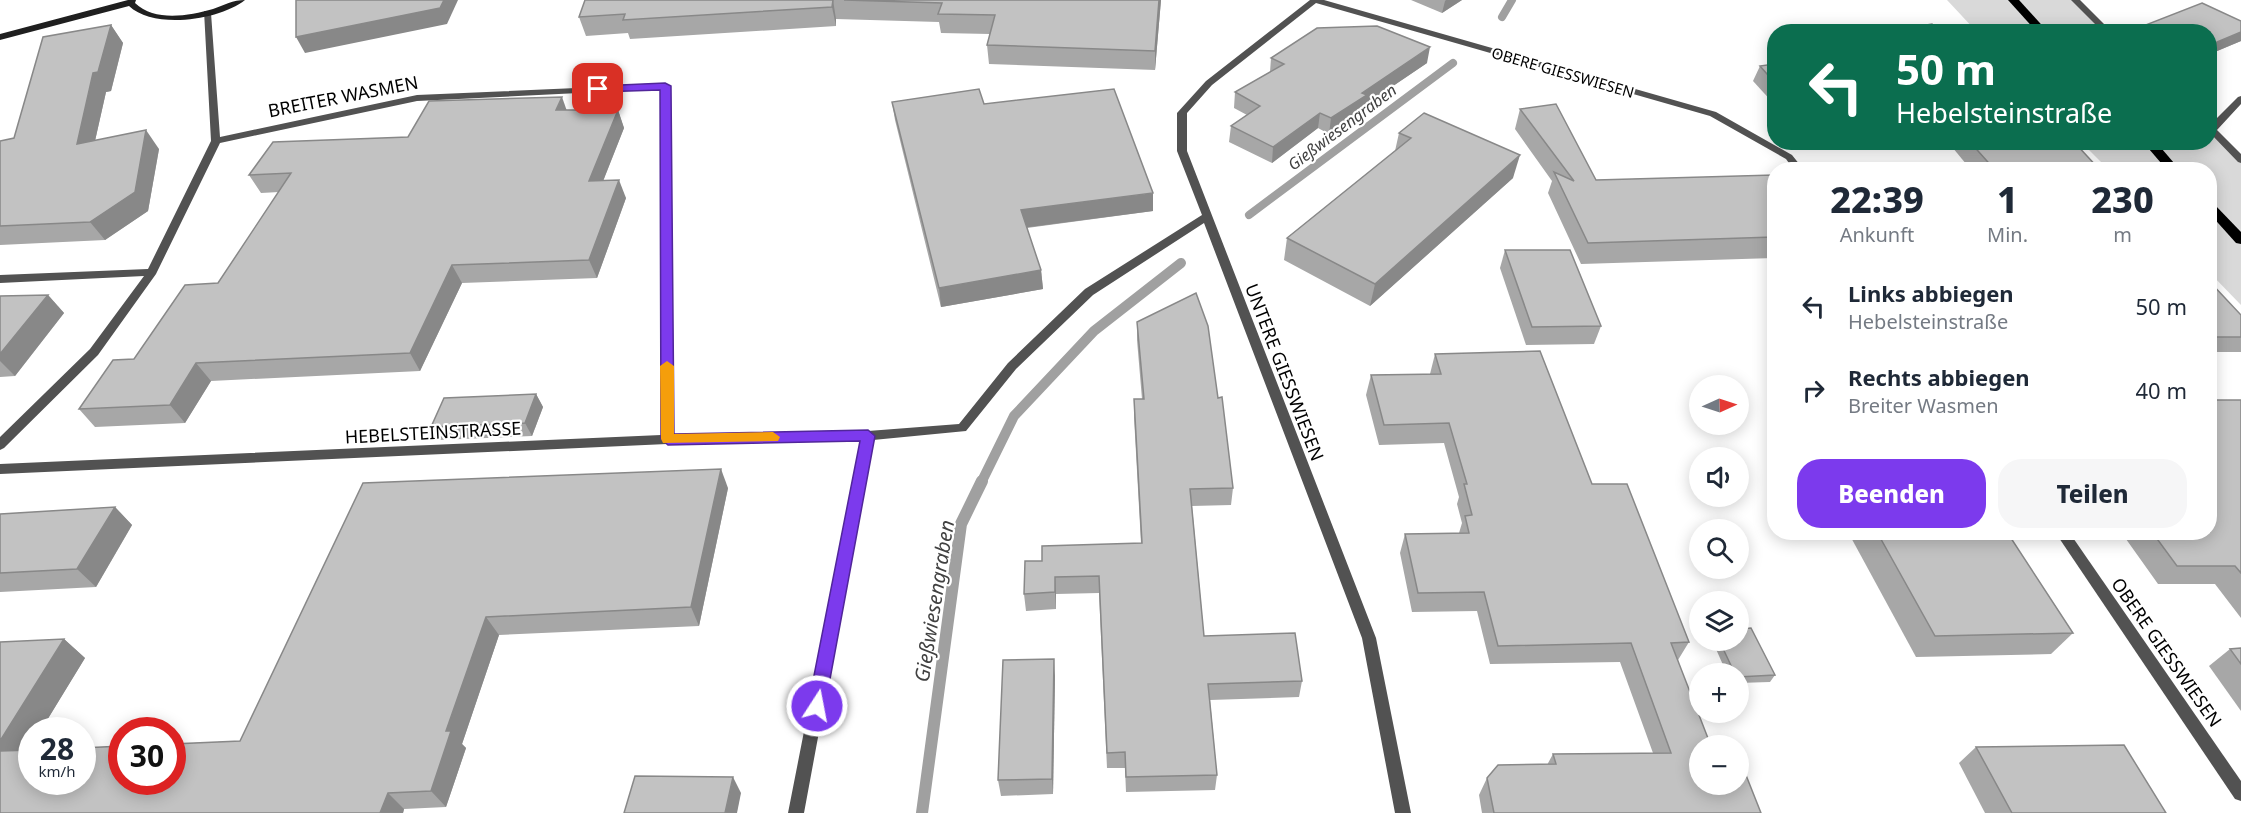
<!DOCTYPE html>
<html lang="de">
<meta charset="utf-8">
<style>
:root{--surface:#fff;--page:#f6f6f7;--text:#1f2937;--muted:#747a83;--accent:#7c3aed}
body{margin:0;font-family:"Noto Sans",sans-serif;background:var(--page);color:var(--text);height:100vh;display:flex;flex-direction:column;font-size:22px;white-space:nowrap}
*{box-sizing:border-box;margin:0}
p{font-size:20px;color:var(--muted)}
.icon{flex:none;width:33px;height:33px;fill:none;stroke:currentColor;stroke-width:2;stroke-linecap:round;stroke-linejoin:round}
.map{position:relative;flex:1;overflow:hidden}
.details{position:absolute;left:1767px;top:162px;width:450px;height:378px;display:flex;flex-direction:column;background:var(--surface);border-radius:24px;box-shadow:0 3px 15px #0003}
.details>*{flex:none}
.banner{position:absolute;left:1767px;top:24px;width:450px;height:126px;border-radius:24px;box-shadow:0 3px 15px #0003;background:#0b6e4f;color:#fff;overflow:hidden}
.needle{width:39px;rotate:87deg}
.controls{position:absolute;left:1689px;top:375px;display:grid;gap:12px}
.controls a{display:grid;place-items:center;width:60px;height:60px;border-radius:50%;background:var(--surface);box-shadow:0 3px 15px #0003;font-size:30px}
.speed{position:absolute;left:18px;top:717px;display:flex;gap:12px;font-size:30px;font-weight:700;text-align:center}
.speed>*{display:grid;place-content:center;width:78px;height:78px;border-radius:50%;background:var(--surface);box-shadow:0 3px 15px #0003;line-height:1}
.speed small{font-size:15px;font-weight:400}
.speed .limit{border:9px solid #d22;background:#fff;color:#111}
.pin{position:absolute;display:grid;place-items:center;width:51px;height:51px;color:#fff;margin:-26px;border-radius:12px;box-shadow:0 3px 9px #0006}
.me{position:absolute;width:66px;margin:-33px;rotate:11deg;stroke-linejoin:round;filter:drop-shadow(0 0 4px #0008)}
.turn{display:flex;align-items:center;gap:21px;height:126px;padding:0 30px;font-size:27px}
.turn .icon{width:78px;height:78px;stroke-width:2.5}
.turn b{display:block;font-size:42px;line-height:51px}
.eta{display:flex;justify-content:space-evenly;align-items:center;height:102px;text-align:center}
.eta b{font-size:36px;font-weight:800;line-height:42px}
.button{display:flex;gap:12px;margin-top:auto;padding:12px 30px}
.button a{flex:1;height:69px;border-radius:24px;background:var(--accent);color:#fff;font-size:24px;font-weight:800;line-height:69px;text-align:center}
.button a+a{background:var(--page);color:var(--text)}
ul{padding:0;list-style:none}
li{display:flex;align-items:center;gap:18px;height:84px;padding:0 30px}
li div{flex:1}
li b{display:block;font-size:22px}
li em{font-style:normal}
.map>svg:first-child{display:block}
.green{fill:#d9d9d9}
.lines{fill:none;stroke-linecap:round;stroke-linejoin:round}
.stream-far2{stroke:#a0a0a0;stroke-width:8}
.stream-far1{stroke:#a0a0a0;stroke-width:10}
.stream{stroke:#a0a0a0;stroke-width:12}
.primary-casing{stroke:#dbdbdb;stroke-width:3}
.minor{fill:#525252;fill-rule:evenodd}
.secondary{fill:#1f1f1f;fill-rule:evenodd}
.primary{fill:#000;fill-rule:evenodd}
.wall{fill:#a7a7a7}
.shaded-wall{fill:#888}
.building{fill:#c2c2c2;stroke:#888;stroke-width:1.5}
.route{fill:#7c3aed;stroke:#51269a;stroke-width:1.5}
.slow{fill:#f59e0b}
.labels{text-anchor:middle;dominant-baseline:central;stroke-width:4.5;stroke-linejoin:round;paint-order:stroke}
.far-street-label{font-size:15px;fill:#000;stroke:#fff}
.far-water-label{font-size:16px;font-style:italic;fill:#414141;stroke:#fff}
.street-label{font-size:18px;fill:#000;stroke:#fff}
.water-label{font-size:20px;font-style:italic;fill:#414141;stroke:#fff}
</style>
<div class="map">
<svg width="2241" height="813" viewBox="0 0 2241 813">
<rect width="100%" height="100%" fill="#fff"/>
<g class="green">
<polygon points="1947,0 2075,0 2108,31 1976,31"/>
<polygon points="2210,128 2241,160 2241,305 2210,273 2210,170 2108,169 2082,143 2210,142"/>
</g>
<g class="lines">
<g class="stream-far2">
<polyline points="1502,17 1512,0"/>
<polyline points="1249,215 1453,63"/>
</g>
<polyline class="stream-far1" points="981,483 1014,416 1094,331 1181,263"/>
<polyline class="stream" points="922,813 961,524 982,481"/>
<defs>
<g id="primary">
<polygon points="2008,0 2019,0 2048,32 2037,32"/>
<polygon points="2143,142 2156,142 2180,170 2167,170"/>
<polygon points="2210,203 2214,204 2241,232 2241,244 2236,243 2210,214"/>
</g>
</defs>
<use href="#primary" class="primary-casing"/>
<g class="minor">
<polygon points="1310,0 1324,0 1716,112 1792,155 1804,170 1794,170 1786,159 1710,116 1316,3 1212,85 1187,113 1187,151 1376,638 1411,813 1395,813 1362,638 1204,223 1093,295 1016,369 966,431 873,440 804,813 788,813 861,441 667,444 0,474 0,464 661,435 660,89 417,101 220,143 156,274 98,355 4,448 0,450 0,437 90,349 144,276 0,283 0,275 148,269 211,141 204,11 211,13 220,137 417,95 668,84 673,434 868,431 959,424 1008,363 1085,289 1202,215 1177,151 1177,113 1206,81"/>
<polygon points="2071,0 2080,0 2112,32 2103,32"/>
<polygon points="2241,96 2241,104 2217,130 2241,154 2241,163 2238,162 2210,133 2210,125 2238,97"/>
<polygon points="2055,532 2069,532 2241,781 2241,801 2235,799"/>
</g>
<path class="secondary" d="M128,0H136L135,3C155,22 188,16 213,9C224,5 233,0 245,0C220,20 154,30 129,6L0,40V34Z"/>
<use href="#primary" class="primary"/>
</g>
<g class="wall">
<polygon points="585,0 1161,0 1155,70 989,64 987,45 990,34 941,33 939,22 836,19 836,26 630,39 628,33 586,36 579,17"/>
<polygon points="1411,0 1462,0 1442,13"/>
<polygon points="2241,21 2241,41 2210,54 2210,32 2139,32 2143,26"/>
<polygon points="111,25 123,43 111,91 106,92 95,141 159,149 148,211 105,240 0,245 0,141 14,138"/>
<polygon points="1271,58 1427,63 1365,105 1364,111 1329,134 1318,128 1272,163 1229,142 1231,126 1247,115 1234,108 1235,92 1270,72"/>
<polygon points="1774,64 1774,104 1753,81 1760,66"/>
<polygon points="892,102 984,104 1153,211 1027,228 1041,270 1043,289 941,307 895,120"/>
<polygon points="1520,109 1596,180 1774,175 1774,258 1581,264 1548,193 1552,181 1515,129"/>
<polygon points="567,110 618,110 624,128 603,181 626,198 597,278 462,283 420,371 211,381 185,423 95,427 79,409 218,283 279,192 261,193 249,175 408,137"/>
<polygon points="1399,133 1513,178 1370,306 1284,260 1287,238 1395,151"/>
<polygon points="1948,142 2074,142 2100,170 1971,170"/>
<polygon points="1505,250 1601,326 1594,344 1526,345 1500,268"/>
<polygon points="2210,282 2241,315 2241,352 2210,352"/>
<polygon points="48,295 64,313 15,376 0,377 0,296"/>
<polygon points="1137,322 1218,398 1233,488 1231,505 1192,506 1204,636 1302,681 1299,697 1210,700 1217,775 1215,790 1126,792 1125,768 1107,768 1099,593 1056,594 1056,609 1026,611 1024,594 1042,561 1141,543 1134,417 1134,399 1142,399 1137,340"/>
<polygon points="1435,354 1592,484 1689,642 1678,660 1700,746 1761,813 1482,813 1479,795 1487,778 1547,765 1553,754 1653,753 1620,662 1490,664 1477,611 1412,612 1400,553 1405,534 1459,533 1462,523 1457,504 1459,497 1444,443 1379,445 1366,395 1371,375 1430,374"/>
<polygon points="536,394 543,407 532,436 439,440 431,427"/>
<polygon points="2241,400 2241,618 2215,584 2158,584 2121,532 2210,532"/>
<polygon points="728,488 699,626 499,635 462,744 466,748 446,807 404,809 403,813 0,813 64,639 85,658 41,730 32,730 29,750 240,741"/>
<polygon points="115,507 132,525 96,587 0,592 0,514"/>
<polygon points="1848,532 2007,532 2073,633 2051,654 1916,657"/>
<polygon points="1712,640 1738,640 1775,675 1770,682 1738,683 1738,674 1727,674"/>
<polygon points="2241,648 2241,711 2209,666 2230,649"/>
<polygon points="1055,676 1053,794 1001,796 998,780"/>
<polygon points="1976,747 2166,813 1985,813 1959,763"/>
</g>
<g class="shaded-wall">
<polygon points="444,0 458,0 447,24 305,53 296,37"/>
<polygon points="833,0 836,19 836,26 832,7"/>
<polygon points="1159,0 1161,0 1155,70 1155,51"/>
<polygon points="1446,0 1462,0 1442,13 1445,1"/>
<polygon points="111,25 123,43 111,91 106,92 90,163 77,144 93,73"/>
<polygon points="2241,32 2241,41 2210,54 2210,45"/>
<polygon points="1430,47 1427,63 1365,105 1364,111 1329,134 1331,118 1362,93"/>
<polygon points="562,97 568,114 556,110"/>
<polygon points="618,110 624,128 596,199 589,181"/>
<polygon points="1320,113 1318,128 1272,163 1273,147"/>
<polygon points="146,130 159,149 148,211 105,240 90,222"/>
<polygon points="1520,155 1513,178 1370,306 1375,284"/>
<polygon points="619,180 626,198 597,278 589,260"/>
<polygon points="1153,193 1153,211 1022,228 1021,210"/>
<polygon points="452,265 462,283 420,371 410,353"/>
<polygon points="1041,270 1043,289 941,307 939,288"/>
<polygon points="48,295 64,313 15,376 0,361 0,354"/>
<polygon points="196,363 211,381 185,423 170,405"/>
<polygon points="536,394 543,407 532,436 525,423"/>
<polygon points="721,469 728,488 699,626 691,607"/>
<polygon points="115,507 132,525 96,587 77,569"/>
<polygon points="1055,577 1056,594 1056,609 1055,592"/>
<polygon points="486,617 499,635 462,744 466,748 446,807 431,791 446,731"/>
<polygon points="64,639 85,658 41,730 32,730 32,746 18,769 0,756 0,741"/>
<polygon points="1054,659 1055,676 1053,794 1052,779"/>
<polygon points="733,777 741,793 737,813 725,813"/>
<polygon points="388,793 404,809 403,813 380,813"/>
</g>
<g class="building">
<polygon points="296,0 444,0 440,8 296,37"/>
<polygon points="585,0 833,0 832,7 623,20 625,14 579,17"/>
<polygon points="844,0 1159,0 1155,51 987,45 995,15 938,14 942,3"/>
<polygon points="2202,3 2241,21 2241,32 2210,45 2210,32 2155,32 2143,26"/>
<polygon points="1932,24 1941,32 1885,32"/>
<polygon points="111,25 98,72 93,73 77,144 146,130 135,192 90,222 0,226 0,141 14,138 43,37"/>
<polygon points="1377,26 1430,47 1362,93 1367,95 1331,118 1320,113 1273,147 1231,126 1260,106 1235,92 1284,64 1271,58 1317,28"/>
<polygon points="1774,64 1774,82 1760,66"/>
<polygon points="979,89 984,104 1114,89 1153,193 1021,210 1041,270 939,288 892,102"/>
<polygon points="562,97 556,110 618,110 589,181 619,180 589,260 452,265 410,353 196,363 170,405 79,409 113,360 134,359 185,285 218,283 291,173 249,175 273,142 408,137 429,101"/>
<polygon points="1556,104 1596,180 1774,175 1774,237 1588,243 1554,172 1574,181 1520,109"/>
<polygon points="1424,113 1520,155 1375,284 1287,238 1411,138 1399,133"/>
<polygon points="1970,142 2074,142 2100,170 1995,170"/>
<polygon points="1505,250 1570,250 1601,326 1532,327"/>
<polygon points="2210,282 2241,315 2241,337 2210,337"/>
<polygon points="1196,293 1208,326 1218,398 1222,397 1233,488 1190,489 1204,636 1295,633 1302,681 1208,684 1217,775 1126,777 1125,752 1107,753 1099,576 1055,577 1055,592 1024,594 1025,561 1042,561 1042,546 1142,543 1134,399 1144,399 1137,322"/>
<polygon points="48,295 0,354 0,296"/>
<polygon points="1540,351 1592,484 1627,484 1689,642 1671,643 1711,746 1700,746 1700,784 1738,784 1738,755 1761,813 1494,813 1487,778 1498,765 1556,764 1553,754 1671,753 1631,643 1498,646 1484,592 1418,593 1405,534 1469,533 1465,516 1472,515 1464,484 1467,484 1449,423 1384,425 1371,375 1441,374 1435,354"/>
<polygon points="536,394 525,423 431,427 444,398"/>
<polygon points="2210,400 2241,400 2241,573 2235,566 2177,566 2152,532 2210,532"/>
<polygon points="721,469 691,607 486,617 446,731 451,731 431,791 388,793 380,813 0,813 0,751 32,750 32,782 82,782 82,748 122,746 122,782 172,782 172,744 240,741 363,483"/>
<polygon points="115,507 77,569 0,573 0,514"/>
<polygon points="1877,532 2007,532 2073,633 1935,636"/>
<polygon points="1751,628 1775,675 1738,677 1738,674 1735,674 1719,640 1738,640 1738,629"/>
<polygon points="64,639 0,741 0,642"/>
<polygon points="2241,648 2241,664 2230,649"/>
<polygon points="1054,659 1052,779 998,780 1003,660"/>
<polygon points="2124,745 2166,813 2012,813 1976,747"/>
<polygon points="635,776 733,777 725,813 624,813"/>
</g>
<polygon class="route" points="665,83 671,86 674,434 868,430 875,436 825,706 823,711 817,713 811,711 808,706 860,441 668,445 661,439 660,90 598,92 593,89 598,86"/>
<polygon class="slow" points="667,361 674,366 674,434 773,432 780,437 778,441 663,443 661,439 660,366"/>
<g class="labels">
<g class="far-street-label">
<text transform="translate(1563 72) rotate(16)">OBERE GIESSWIESEN</text>
</g>
<g class="far-water-label">
<text transform="translate(1342 127) rotate(-37)">Gießwiesengraben</text>
</g>
<g class="street-label">
<text transform="translate(343 96) rotate(-11)">BREITER WASMEN</text>
<text transform="translate(1285 372) rotate(69)">UNTERE GIESSWIESEN</text>
<text transform="translate(433 432) rotate(-3)">HEBELSTEINSTRASSE</text>
<text transform="translate(2167 652) rotate(55)">OBERE GIESSWIESEN</text>
</g>
<g class="water-label">
<text transform="translate(934 601) rotate(-81)">Gießwiesengraben</text>
</g>
</g>
</svg>
<div class="controls">
<a><svg class="needle" viewBox="-14 -14 28 28"><path d="M0-13l5 13h-10z" fill="#e53935"/><path d="M0 13l5-13h-10z" fill="#747a83"/></svg></a>
<a><svg class="icon" aria-label="sound" viewBox="0 0 24 24"><path d="M4 9h4l5-4v14l-5-4H4zM17 9q2 3 0 6"/></svg></a>
<a><svg class="icon" aria-label="search" viewBox="0 0 24 24"><circle cx="10" cy="10" r="6"/><path d="M15 15l6 6"/></svg></a>
<a><svg class="icon" aria-label="layers" viewBox="0 0 24 24"><path d="M12 4l9 5-9 5-9-5zM3 14l9 5 9-5"/></svg></a>
<a>+</a>
<a>−</a>
</div>
<div class="speed"><div>28<small>km/h</small></div><div class="limit">30</div></div>
<div class="pin" style="left:598px;top:89px;background:#d93025"><svg class="icon" aria-label="arrive" viewBox="0 0 24 24"><path d="M6 21V4h12l-3 4 3 4H6"/></svg></div>
<svg class="me" style="left:817px;top:706px" viewBox="-20 -20 40 40"><circle r="17" fill="#7c3aed" stroke="#fff" stroke-width="3"/><path d="M0-11L8 9 0 5-8 9z" fill="#fff"/></svg>
<div class="banner">
<div class="turn"><svg class="icon" aria-label="left" viewBox="0 0 24 24"><path d="M17 20v-9H6M10 6l-5 5 5 5"/></svg><div><b>50 m</b>Hebelsteinstraße</div></div>
</div>
<section class="details">
<div class="eta">
<div><b>22:39</b><p>Ankunft</p></div>
<div><b>1</b><p>Min.</p></div>
<div><b>230</b><p>m</p></div>
</div>
<ul>
<li><svg class="icon" aria-label="left" viewBox="0 0 24 24"><path d="M17 20v-9H6M10 6l-5 5 5 5"/></svg><div><b>Links abbiegen</b><p>Hebelsteinstraße</p></div><em>50 m</em></li>
<li><svg class="icon" aria-label="right" viewBox="0 0 24 24"><path d="M7 20v-9h11M14 6l5 5-5 5"/></svg><div><b>Rechts abbiegen</b><p>Breiter Wasmen</p></div><em>40 m</em></li>
</ul>
<div class="button"><a>Beenden</a><a>Teilen</a></div>
</section>
</div>
